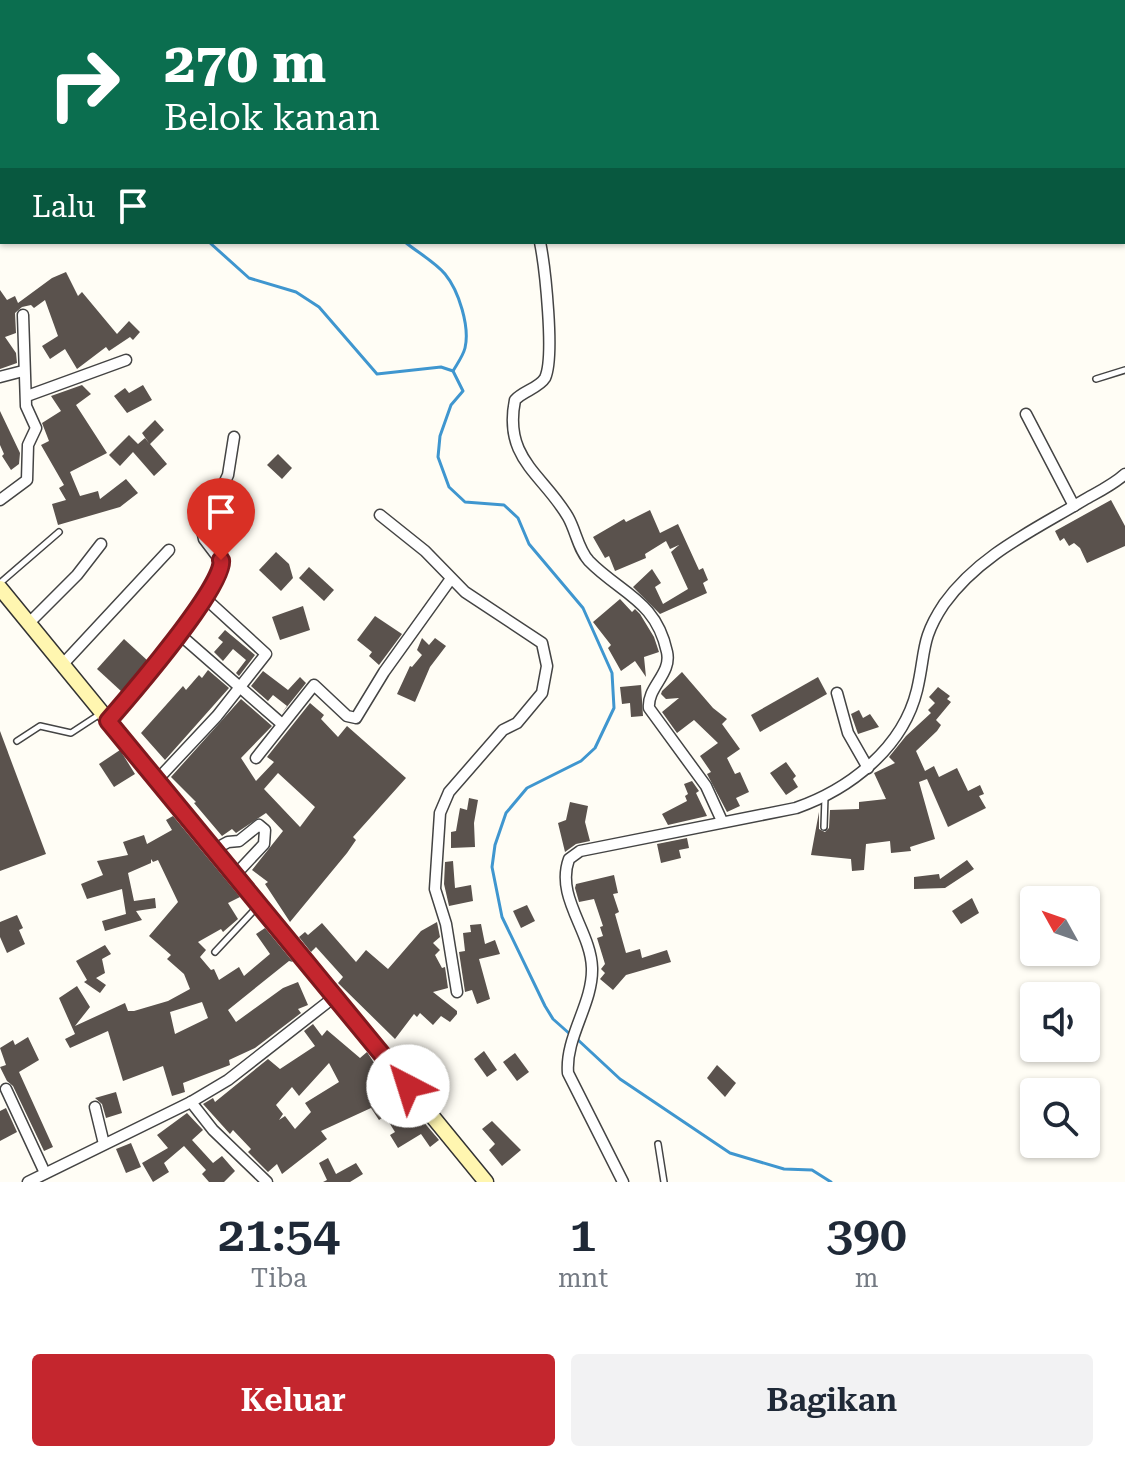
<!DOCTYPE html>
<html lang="id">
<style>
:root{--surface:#fff;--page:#f2f2f3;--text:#1f2937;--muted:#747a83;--accent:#c4262e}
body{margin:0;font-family:"Roboto Serif",serif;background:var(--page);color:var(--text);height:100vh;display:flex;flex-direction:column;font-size:30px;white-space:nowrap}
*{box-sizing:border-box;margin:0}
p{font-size:26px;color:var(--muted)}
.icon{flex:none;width:44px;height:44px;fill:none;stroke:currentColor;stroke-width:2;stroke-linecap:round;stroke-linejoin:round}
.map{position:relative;height:1182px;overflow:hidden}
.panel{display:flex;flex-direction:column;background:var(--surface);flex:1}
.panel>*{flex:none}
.top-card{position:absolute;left:0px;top:0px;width:1126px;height:244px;box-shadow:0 2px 6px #0004;background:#0b6e4f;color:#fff;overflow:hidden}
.needle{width:52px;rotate:310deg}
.controls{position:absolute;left:1020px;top:886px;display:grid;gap:16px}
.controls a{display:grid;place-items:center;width:80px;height:80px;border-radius:8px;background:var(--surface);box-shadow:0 2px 6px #0004;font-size:40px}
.pin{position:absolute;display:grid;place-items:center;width:68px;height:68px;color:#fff;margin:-82px -34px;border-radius:50% 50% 50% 0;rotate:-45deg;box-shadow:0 0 8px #0007}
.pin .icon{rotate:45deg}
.me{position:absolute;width:88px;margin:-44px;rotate:320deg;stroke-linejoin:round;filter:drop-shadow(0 0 6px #0008)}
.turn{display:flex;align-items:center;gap:28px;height:168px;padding:0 32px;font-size:36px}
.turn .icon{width:104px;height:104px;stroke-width:2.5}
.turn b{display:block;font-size:56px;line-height:68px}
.then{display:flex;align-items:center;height:76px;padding:0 32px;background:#0003;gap:16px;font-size:30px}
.eta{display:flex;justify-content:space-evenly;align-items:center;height:136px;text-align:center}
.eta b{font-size:48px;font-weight:600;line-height:56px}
.primary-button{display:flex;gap:16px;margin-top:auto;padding:16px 32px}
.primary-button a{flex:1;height:92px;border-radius:8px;background:var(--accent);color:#fff;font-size:32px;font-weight:600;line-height:92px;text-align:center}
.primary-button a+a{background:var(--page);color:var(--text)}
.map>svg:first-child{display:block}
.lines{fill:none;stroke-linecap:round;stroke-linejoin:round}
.stream{stroke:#3f96cf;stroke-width:3}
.building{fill:#5a524d;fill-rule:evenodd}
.lane-casing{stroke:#444;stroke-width:8}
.street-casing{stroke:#444;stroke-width:13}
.secondary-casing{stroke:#333;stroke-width:17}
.lane{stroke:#fff;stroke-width:5}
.street{stroke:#fff;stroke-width:10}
.secondary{stroke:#fff6b0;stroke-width:14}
.route-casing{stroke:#7f191e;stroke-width:20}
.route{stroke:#c4262e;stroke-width:14}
</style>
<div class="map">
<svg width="1125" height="1182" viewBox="0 0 1125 1182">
<rect width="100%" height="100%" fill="#fffdf5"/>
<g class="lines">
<g class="stream">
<polyline points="262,0 262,2"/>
<polyline points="0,96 2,98"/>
<polyline points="209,242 249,278 296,292 319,307 377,374 441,367 453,371 463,391 451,405 440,436 438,457 449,487 465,502 504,505 518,518 529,544 583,608 612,673 614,708 595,748 581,761 527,788 506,813 495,845 492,867 502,917 545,1006 553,1019 571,1035"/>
<path d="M405,242C417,252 435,262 445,274C459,291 470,327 465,348C463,356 457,364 453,371"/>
<polyline points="577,1039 620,1079 730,1153 784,1169 812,1170 831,1182"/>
</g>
</g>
<g class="building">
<polygon points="66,272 78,296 82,292 117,334 129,321 140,332 133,340 130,337 109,351 106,347 77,369 65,349 50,359 42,346 58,336 45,300 34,308 31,305 22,307 15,313 16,333 5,337 16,353 17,363 0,369 0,290 7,300 15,296 18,303 52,278"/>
<polygon points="82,385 91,394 76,405 107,453 70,472 80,496 98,491 100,499 126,479 138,493 120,507 58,525 52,504 66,500 59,488 64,485 41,445 49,441 42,423 61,411 51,396"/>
<polygon points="143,385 152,400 127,413 114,396 125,388 129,393"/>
<polygon points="0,411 20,453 19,464 11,470 2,456 4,454 0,445"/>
<polygon points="155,420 164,430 150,444 167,464 154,476 133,452 120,466 109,455 129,435 138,444 145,438 149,443 142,433"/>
<polygon points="278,454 292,468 282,479 267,465"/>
<polygon points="1111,500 1125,526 1125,546 1087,563 1080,548 1074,543 1069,546 1064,538 1060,541 1055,531"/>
<polygon points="650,510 660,533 678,524 699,570 703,568 708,580 703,583 707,593 660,614 633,587 652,569 661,583 655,587 663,604 688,589 671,552 679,545 670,549 666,541 645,554 646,558 615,571 609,556 605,558 593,537 624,519 626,522"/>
<polygon points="276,552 289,564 293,578 281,591 259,570"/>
<polygon points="309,567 334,590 324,601 299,578"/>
<polygon points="620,599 632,612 635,609 640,614 654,637 659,652 644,657 646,677 635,661 621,671 608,648 611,645 593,622"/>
<polygon points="303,606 310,630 280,640 272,617"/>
<polygon points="375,616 402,634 379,665 369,656 372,652 357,640"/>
<polygon points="225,630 255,655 239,676 236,673 246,660 233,649 223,661 214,652 223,642 218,638"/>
<polygon points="422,638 429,645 435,638 446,646 430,667 415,702 397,694 410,666 412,667 422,655 417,650"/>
<polygon points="124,639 148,661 122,692 97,669"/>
<polygon points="208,670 229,688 165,760 141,733 183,686 186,690 199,675 202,678"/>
<polygon points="263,671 288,690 300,677 306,683 282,713 287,706 273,695 268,701 251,686"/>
<polygon points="682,672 713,708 727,719 722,724 740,749 727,758 735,774 740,772 749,792 736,798 740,806 727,812 707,774 711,772 700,756 718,743 694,720 677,733 662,712 679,698 666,699 661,694 662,691"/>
<polygon points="818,677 827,694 760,732 751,715"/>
<polygon points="641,685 643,716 631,717 630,703 622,704 620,687"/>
<polygon points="938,687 950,696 947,699 951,702 936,720 941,725 937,731 916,751 925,771 934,766 939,777 957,768 968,791 980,785 984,794 979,796 986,808 948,827 927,779 919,782 935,839 910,847 911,851 891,853 890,841 866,844 864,870 852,871 851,859 811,855 819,812 819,829 825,832 829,828 830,810 859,809 859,802 886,799 874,773 895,763 889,757 906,736 931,713 928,710 935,703 929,697"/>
<path d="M241,699L272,726L241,758L256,781L274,762L267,757L310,703L324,715L321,719L338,737L347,726L406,778L353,837L356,840L347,853L290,922L265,884L268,882L252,870L283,831L266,813L236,833L232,829L222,836L194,803L196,802L171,777ZM278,773L315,807L300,827L264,789Z"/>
<polygon points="859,710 863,718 870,714 879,727 858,734 851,714"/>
<polygon points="0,731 46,854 0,871"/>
<polygon points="120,750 135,774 114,787 99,764"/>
<polygon points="786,762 796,776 793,779 798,787 786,795 770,773"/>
<polygon points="692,781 699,791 696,793 707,816 668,825 662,814 687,801 685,796 688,794 684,784"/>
<polygon points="469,798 478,800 474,823 475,847 451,848 451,832 456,831 460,808 467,810"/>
<polygon points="570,802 588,806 585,822 590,841 576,844 565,852 558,823 566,820"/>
<path d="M173,816L240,897L228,903L238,919L223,932L221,929L198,942L206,950L200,957L211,970L214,969L219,980L239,967L244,976L270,954L256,934L265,928L293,962L289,961L228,1010L236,1022L283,988L298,982L308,1005L298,1009L301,1013L255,1048L229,1060L230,1065L183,1083L185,1092L172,1096L163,1066L123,1081L108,1031L70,1048L65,1039L75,1034L59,998L77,986L90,1007L75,1026L125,1003L128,1011H134L168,1001L190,989L184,974L167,959L171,955L149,936L178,902L158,860L153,862L151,859V863L128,873L134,901L155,898L156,908L136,911L142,920L105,931L102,921L126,914L122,889L87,899L81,884L103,875L97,861L128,855L123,842L144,835L147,844L172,830L166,820ZM202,1002L208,1018L175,1034L170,1012Z"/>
<polygon points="687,838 689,848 679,850 681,858 661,863 657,844"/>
<polygon points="967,860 974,869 945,888 914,889 914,877 939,874 940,879"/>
<polygon points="453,861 455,888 471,885 473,901 449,906 444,884 445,862"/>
<polygon points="614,875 618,893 613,894 619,912 615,914 626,953 640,949 642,958 667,950 671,962 626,975 613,990 600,979 605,973 601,969 605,964 597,938 603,936 600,927 603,926 594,899 579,902 575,888 576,884"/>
<polygon points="972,898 979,913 961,924 952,911"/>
<polygon points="527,905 535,921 521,928 513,911"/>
<polygon points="17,915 23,928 19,930 25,944 7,953 0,937 0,922"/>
<polygon points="437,922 440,937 433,943 440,950 435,955 442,968 445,967 448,988 433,992 457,1011 457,1014 450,1022 441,1016 433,1025 420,1013 417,1017 414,1014 395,1039 338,983 343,977 316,947 311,952 299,937 305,932 308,935 322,923 356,962 366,950 388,969 421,931"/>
<polygon points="481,924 485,944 495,940 500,954 479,959 490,999 477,1004 472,990 465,992 459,952 465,951 463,933 471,932 470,925"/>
<polygon points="105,945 111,954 102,959 105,973 96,978 106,985 100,993 84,982 87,980 76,961"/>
<path d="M313,1024L322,1036L327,1030L360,1058L367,1052L392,1090L395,1087L419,1122L422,1120L439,1140L430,1147L421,1134L398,1148L390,1135L395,1132L385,1116L379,1120L371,1108L321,1131L327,1139L282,1174L277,1164L268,1172L248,1152L251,1149L233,1130L230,1134L203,1104L213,1098L215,1102L268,1059L280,1069L315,1046L304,1031ZM329,1063L339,1082L305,1103L311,1112L295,1129L285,1116L279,1120L283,1114L276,1105L292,1087L299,1096Z"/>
<polygon points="28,1037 39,1060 19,1072 53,1147 44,1151 13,1086 7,1081 0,1067 6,1065 0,1048 13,1040 15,1045"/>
<polygon points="484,1051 497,1070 487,1077 474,1059"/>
<polygon points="515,1053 529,1072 517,1081 503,1062"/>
<polygon points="717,1065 736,1083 725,1097 707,1078"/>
<polygon points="116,1092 122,1113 106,1118 102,1104 95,1098"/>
<polygon points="6,1108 17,1132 0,1141 0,1111"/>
<polygon points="187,1113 203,1130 192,1140 213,1163 222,1156 235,1171 224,1182 209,1182 202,1174 206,1170 184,1146 164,1163 169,1172 153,1182 142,1163 168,1148 157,1135"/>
<polygon points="492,1121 521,1150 502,1166 489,1150 495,1144 482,1129"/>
<polygon points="131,1143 141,1167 126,1173 116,1149"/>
<polygon points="328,1158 336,1174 356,1163 363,1174 350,1182 323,1182 327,1180 319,1163"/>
</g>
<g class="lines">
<defs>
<g id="lane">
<polyline points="1096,379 1125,370"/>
<polyline points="0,583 59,532"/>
<polyline points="17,741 40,726 71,733 100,714"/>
<polyline points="824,827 825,797"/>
<polyline points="215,952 258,906"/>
<polyline points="658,1144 664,1182"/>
</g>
<g id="street">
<polyline points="70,0 72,2"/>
<polyline points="461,0 461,2"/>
<polyline points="1043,1 1044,2"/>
<polyline points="1086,2 1086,0"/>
<path d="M540,242C545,267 555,357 545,378C539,388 523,391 515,400C503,459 543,474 568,517C576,531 578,549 589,561C620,593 656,600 667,652C672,674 647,687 649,708L706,786L722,821"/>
<polyline points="0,377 23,371"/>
<polyline points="27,396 126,360"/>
<polyline points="1026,414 1074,506"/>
<polyline points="0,500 27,480 28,445 36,428 26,406 23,315"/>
<polyline points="380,515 425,551 465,592 542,643 547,666 542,693 517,723 503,730 449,792 440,813 435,889 446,924 457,992"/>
<polyline points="206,599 223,564 204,539 202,530 228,475 234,437"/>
<polyline points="29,623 77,575 101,544"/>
<polyline points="178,633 282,724"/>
<polyline points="63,664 169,550"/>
<polyline points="837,693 848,733 868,768"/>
<polyline points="108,721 142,682 206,599 266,654 217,716 157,780"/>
<polyline points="256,758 314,685 347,716 356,718 384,672 450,580"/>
<polyline points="215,849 228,842 239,841 259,825 265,830 264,844 236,874"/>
<polyline points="6,1089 45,1173"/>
<polyline points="191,1102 213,1130 267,1182"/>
<polyline points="95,1107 104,1144"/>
<polyline points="28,1182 191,1102 228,1080 333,998"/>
<path d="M623,1182L568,1073C565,1037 593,1004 592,968C591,931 555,897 569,859L580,851L796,808C850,789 903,748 917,690C926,652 920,640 944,604C979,555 1034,530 1084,500C1098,492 1113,485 1125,474"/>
</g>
<polyline id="secondary" points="0,588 486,1182"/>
</defs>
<use href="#lane" class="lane-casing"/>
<use href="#street" class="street-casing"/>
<use href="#secondary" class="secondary-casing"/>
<use href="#lane" class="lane"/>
<use href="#street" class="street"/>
<use href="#secondary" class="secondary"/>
</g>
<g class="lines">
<defs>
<path id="route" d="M221,560C228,582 128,698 108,721L408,1086"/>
</defs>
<use href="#route" class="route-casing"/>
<use href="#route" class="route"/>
</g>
</svg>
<div class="controls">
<a><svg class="needle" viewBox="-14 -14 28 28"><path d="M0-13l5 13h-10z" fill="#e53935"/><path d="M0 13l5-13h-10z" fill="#747a83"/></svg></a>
<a><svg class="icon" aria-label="sound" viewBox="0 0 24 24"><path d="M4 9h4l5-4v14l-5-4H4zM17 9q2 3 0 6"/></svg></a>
<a><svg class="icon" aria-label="search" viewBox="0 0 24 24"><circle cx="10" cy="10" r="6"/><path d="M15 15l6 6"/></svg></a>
</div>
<div class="pin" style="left:221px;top:560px;background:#d93025"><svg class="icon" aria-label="arrive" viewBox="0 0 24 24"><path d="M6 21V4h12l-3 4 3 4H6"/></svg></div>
<svg class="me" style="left:408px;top:1086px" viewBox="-20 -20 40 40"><circle r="19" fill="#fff"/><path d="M0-13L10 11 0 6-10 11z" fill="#c4262e"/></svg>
<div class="top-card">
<div class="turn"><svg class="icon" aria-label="right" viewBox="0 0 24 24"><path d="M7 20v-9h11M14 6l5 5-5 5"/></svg><div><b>270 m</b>Belok kanan</div></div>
<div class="then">Lalu<svg class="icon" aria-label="arrive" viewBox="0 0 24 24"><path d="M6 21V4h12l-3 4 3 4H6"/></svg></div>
</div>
</div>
<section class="panel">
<div class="eta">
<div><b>21:54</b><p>Tiba</p></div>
<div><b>1</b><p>mnt</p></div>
<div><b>390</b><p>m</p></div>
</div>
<div class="primary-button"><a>Keluar</a><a>Bagikan</a></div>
</section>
